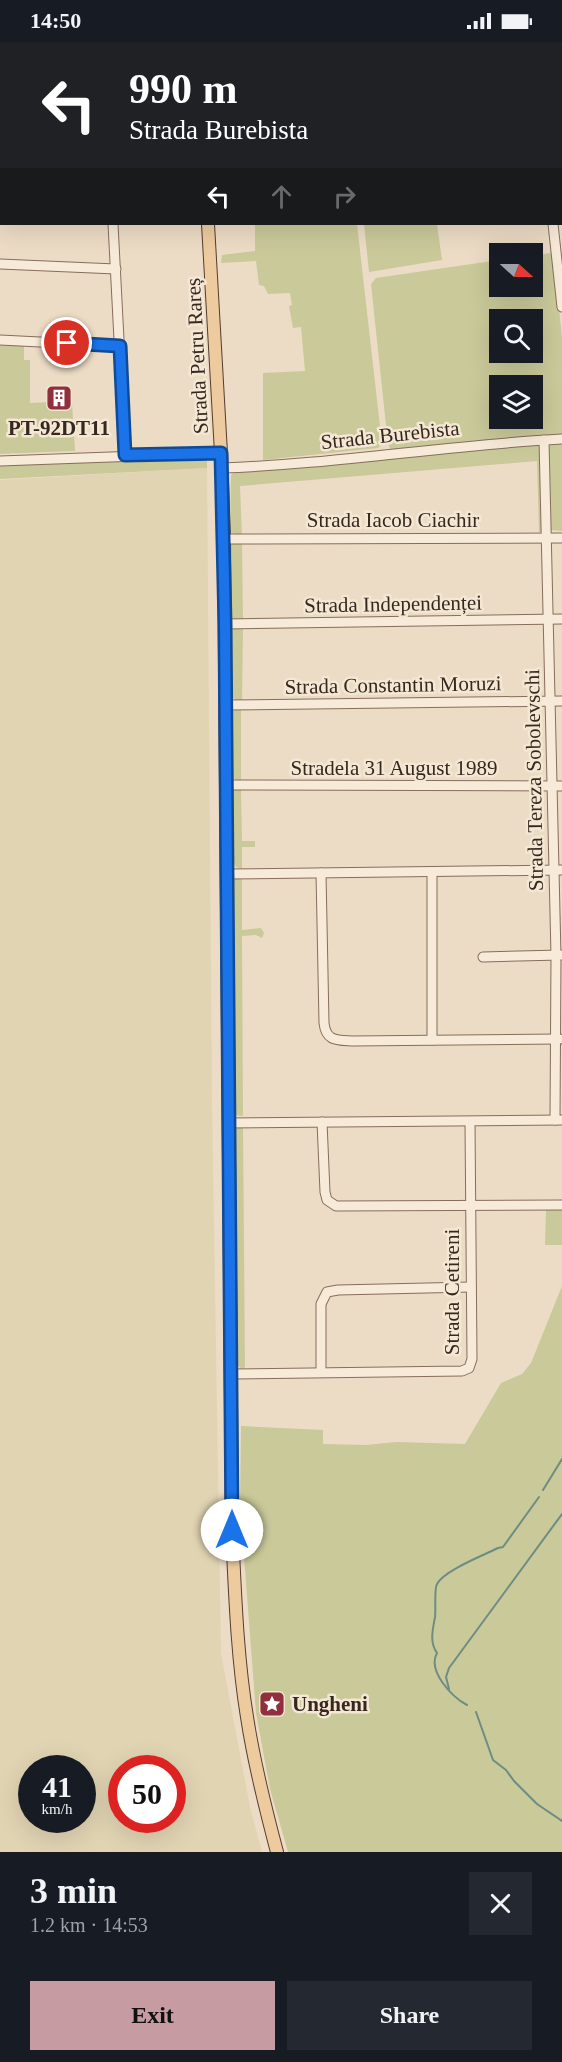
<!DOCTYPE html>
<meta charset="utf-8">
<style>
:root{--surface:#171b24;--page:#242831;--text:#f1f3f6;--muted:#9ea1a6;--accent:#c69ba2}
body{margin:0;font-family:"Times New Roman",serif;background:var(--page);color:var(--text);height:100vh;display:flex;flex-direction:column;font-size:22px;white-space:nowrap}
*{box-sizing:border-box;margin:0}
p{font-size:20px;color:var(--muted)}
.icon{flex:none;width:33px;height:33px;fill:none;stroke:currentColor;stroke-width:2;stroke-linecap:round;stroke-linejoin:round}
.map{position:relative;height:1810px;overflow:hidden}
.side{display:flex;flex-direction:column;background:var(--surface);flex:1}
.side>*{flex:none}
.hud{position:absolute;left:0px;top:0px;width:562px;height:183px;box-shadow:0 6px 24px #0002;background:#202124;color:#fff;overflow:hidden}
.needle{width:39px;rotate:111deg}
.tools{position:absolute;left:489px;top:201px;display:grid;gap:12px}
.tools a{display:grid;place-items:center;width:54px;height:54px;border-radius:0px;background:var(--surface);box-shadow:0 6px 24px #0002;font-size:30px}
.speed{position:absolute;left:18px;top:1713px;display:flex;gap:12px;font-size:30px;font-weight:700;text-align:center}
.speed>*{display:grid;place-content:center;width:78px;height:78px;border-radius:50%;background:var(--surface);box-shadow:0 6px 24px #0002;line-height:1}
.speed small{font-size:15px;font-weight:400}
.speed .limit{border:9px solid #d22;background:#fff;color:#111}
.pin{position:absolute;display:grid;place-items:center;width:51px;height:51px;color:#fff;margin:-26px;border:3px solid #fff;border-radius:50%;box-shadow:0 2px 6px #0007}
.me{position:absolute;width:66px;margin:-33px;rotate:0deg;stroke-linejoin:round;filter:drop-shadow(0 0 4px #0008)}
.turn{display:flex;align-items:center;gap:21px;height:126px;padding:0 30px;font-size:27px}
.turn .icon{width:78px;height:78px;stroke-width:2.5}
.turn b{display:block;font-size:42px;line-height:51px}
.lanes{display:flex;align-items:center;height:57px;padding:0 30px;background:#0003;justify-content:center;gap:30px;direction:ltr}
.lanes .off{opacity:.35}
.round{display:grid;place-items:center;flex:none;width:63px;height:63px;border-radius:0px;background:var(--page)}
.head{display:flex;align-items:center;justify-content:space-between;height:102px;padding:0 30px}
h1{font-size:36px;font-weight:700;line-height:45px}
.action{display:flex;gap:12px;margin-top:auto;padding:12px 30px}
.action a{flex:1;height:69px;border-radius:0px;background:var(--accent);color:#111;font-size:24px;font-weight:700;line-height:69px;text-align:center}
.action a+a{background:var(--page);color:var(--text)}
.status{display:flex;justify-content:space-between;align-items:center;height:42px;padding:0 30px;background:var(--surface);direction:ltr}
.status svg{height:16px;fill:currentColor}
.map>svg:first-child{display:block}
.farmland{fill:#e1d4b3;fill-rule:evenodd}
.green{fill:#c9c99a;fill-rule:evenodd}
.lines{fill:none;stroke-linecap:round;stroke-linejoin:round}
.stream{stroke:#6e8d82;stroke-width:2}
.minor-casing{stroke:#866d5c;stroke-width:11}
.major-casing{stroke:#543c30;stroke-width:14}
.minor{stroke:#f7ead8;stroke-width:9}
.major{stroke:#edcb9f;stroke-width:12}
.route-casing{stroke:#114b97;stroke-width:15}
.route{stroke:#1a73e8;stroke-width:10}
.labels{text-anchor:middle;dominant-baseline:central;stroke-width:5;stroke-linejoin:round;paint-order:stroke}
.street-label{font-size:21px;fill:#37281f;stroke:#f4e7d4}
.poi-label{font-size:21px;font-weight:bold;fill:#37281f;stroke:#f4e7d4}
</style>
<div class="status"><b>14:50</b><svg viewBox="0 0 49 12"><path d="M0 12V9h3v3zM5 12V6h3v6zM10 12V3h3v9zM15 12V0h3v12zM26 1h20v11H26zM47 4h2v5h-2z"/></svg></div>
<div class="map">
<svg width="562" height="1810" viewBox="0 0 562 1810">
<rect width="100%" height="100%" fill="#ecdcc5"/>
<path class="farmland" d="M207,426L212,1061L221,1611L250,1765L262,1810H0V438ZM32,1726H82V1778H32ZM122,1726H172V1778H122Z"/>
<g class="green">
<polygon points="538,0 562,0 562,125 561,2 537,1"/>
<polygon points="255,182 357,182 382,402 378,406 263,418 263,331 305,329 301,285 293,286 289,264 292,263 290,251 268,252 264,244 259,243 256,219 221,221 222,213 255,209"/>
<polygon points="364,182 437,182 442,218 369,230"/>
<path d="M550,211L554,215L562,296V393L391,408L388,402L371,242L376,236L499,218L500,244H532L533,214ZM500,278H532V310H500ZM500,344H532V376H500Z"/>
<polygon points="0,303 24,304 24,318 30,318 30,361 51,360 51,348 71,346 75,409 0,412"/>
<polygon points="562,400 562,489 551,488 547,408 552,401"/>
<polygon points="537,402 541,405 543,490 539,490 537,419 240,444 242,495 230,490 231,433 234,430"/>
<polygon points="172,415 207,417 207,426 0,437 0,424"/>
<polygon points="242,500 243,580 231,576 230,505 231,502"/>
<polygon points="235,584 243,585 242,660 235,660 235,657 231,655 231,591"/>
<polygon points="241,665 241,739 232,736 231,670 232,668"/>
<polygon points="234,748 241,748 242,799 255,799 255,805 242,805 242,827 236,825 232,819 231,750"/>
<polygon points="235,837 242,837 242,888 261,886 264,891 262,896 256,893 242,894 243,1074 234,1073 232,839"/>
<polygon points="243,1085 245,1325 242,1327 237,1323 234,1087"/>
<polygon points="546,1168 562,1168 562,1203 545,1203"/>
<polygon points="562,1244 562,1810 288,1810 270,1747 256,1671 240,1462 241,1384 323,1388 323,1402 366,1403 396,1400 465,1402 501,1341 522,1332 531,1321"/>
</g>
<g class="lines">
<g class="stream">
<polyline points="543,1448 562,1417"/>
<polyline points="449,1647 446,1635 449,1626 562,1472"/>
<path d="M467,1663C452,1655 427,1629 437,1611C429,1600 433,1587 435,1575C436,1568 434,1547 437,1542C443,1529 484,1513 498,1506L503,1505L539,1455"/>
<polyline points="476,1670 493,1718 506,1728 514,1739 537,1762 562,1779"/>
</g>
<defs>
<g id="minor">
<polyline points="103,0 104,2"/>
<polyline points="532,0 532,2"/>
<polyline points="0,18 2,18"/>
<polyline points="0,131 2,131"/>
<polyline points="113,182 125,413"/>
<polyline points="553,182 562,265"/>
<polyline points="0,222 116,227"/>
<polyline points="0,298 120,304"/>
<polyline points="544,398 556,914 555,1078"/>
<polyline points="0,419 221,411"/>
<path d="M222,426C336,422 448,403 562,397"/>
<polyline points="224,497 562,496"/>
<polyline points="225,582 562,577"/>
<polyline points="225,663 562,659"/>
<polyline points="226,743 562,744"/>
<polyline points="432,830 432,998"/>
<path d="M321,831L324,981C326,999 336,998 352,999L560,997"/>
<polyline points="226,832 562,828"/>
<polyline points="483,915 561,913"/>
<polyline points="322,1080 325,1150 327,1158 336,1164 562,1163"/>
<polyline points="228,1081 562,1078"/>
<polyline points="321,1330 321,1262 327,1250 338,1248 471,1245"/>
<polyline points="231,1332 462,1329 469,1326 472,1317 470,1080"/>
</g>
<g id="major">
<polyline points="198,0 198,2"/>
<polyline points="387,0 395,2"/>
<polyline points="436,2 450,0"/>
<path d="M208,182L221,411L224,497L232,1488C235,1550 237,1614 247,1675C254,1721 265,1765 277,1810"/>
</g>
</defs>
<use href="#minor" class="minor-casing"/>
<use href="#major" class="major-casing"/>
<use href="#minor" class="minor"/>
<use href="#major" class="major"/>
</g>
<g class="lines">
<defs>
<polyline id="route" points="67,301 120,304 125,413 221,411 225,582 232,1488"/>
</defs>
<use href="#route" class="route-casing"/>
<use href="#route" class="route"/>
</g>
<defs>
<symbol id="building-square" viewBox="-11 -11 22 22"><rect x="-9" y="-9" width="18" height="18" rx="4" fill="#922f3c" stroke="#f4e7d4"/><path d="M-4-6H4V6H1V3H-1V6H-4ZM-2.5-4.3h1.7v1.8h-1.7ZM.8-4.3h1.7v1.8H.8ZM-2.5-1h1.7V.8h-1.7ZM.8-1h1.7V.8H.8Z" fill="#fff"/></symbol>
<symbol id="sight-square" viewBox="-11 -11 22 22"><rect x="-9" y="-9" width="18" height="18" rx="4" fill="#922f3c" stroke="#f4e7d4"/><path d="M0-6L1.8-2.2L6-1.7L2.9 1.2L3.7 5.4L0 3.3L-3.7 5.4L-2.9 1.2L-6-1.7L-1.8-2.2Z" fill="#fff"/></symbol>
</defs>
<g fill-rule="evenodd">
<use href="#building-square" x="44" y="341" width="30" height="30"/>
<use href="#sight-square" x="257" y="1647" width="30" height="30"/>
</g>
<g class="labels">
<g class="street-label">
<text transform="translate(197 314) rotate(-93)">Strada Petru Rareș</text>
<text transform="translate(390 393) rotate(-6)">Strada Burebista</text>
<text x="393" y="478">Strada Iacob Ciachir</text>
<text transform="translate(393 562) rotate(-1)">Strada Independenței</text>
<text transform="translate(393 643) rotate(-1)">Strada Constantin Moruzi</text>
<text x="394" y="726">Stradela 31 August 1989</text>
<text transform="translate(534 738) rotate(-91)">Strada Tereza Sobolevschi</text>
<text transform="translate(452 1250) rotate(-90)">Strada Cetireni</text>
</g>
<g class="poi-label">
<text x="59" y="386">PT-92DT11</text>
<text x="292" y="1662" text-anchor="start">Ungheni</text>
</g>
</g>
</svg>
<div class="tools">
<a><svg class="needle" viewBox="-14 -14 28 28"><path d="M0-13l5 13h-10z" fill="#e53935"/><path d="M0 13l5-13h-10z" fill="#9ea1a6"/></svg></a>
<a><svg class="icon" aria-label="search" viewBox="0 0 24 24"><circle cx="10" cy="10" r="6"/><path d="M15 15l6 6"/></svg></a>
<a><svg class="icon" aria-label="layers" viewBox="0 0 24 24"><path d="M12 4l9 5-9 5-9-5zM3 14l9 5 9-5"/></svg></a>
</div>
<div class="speed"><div>41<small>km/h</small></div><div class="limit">50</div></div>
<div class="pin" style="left:67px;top:301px;background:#d93025"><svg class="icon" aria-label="arrive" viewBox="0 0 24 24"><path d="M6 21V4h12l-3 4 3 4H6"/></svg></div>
<svg class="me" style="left:232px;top:1488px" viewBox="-20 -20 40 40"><circle r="19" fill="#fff"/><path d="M0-13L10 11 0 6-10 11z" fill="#1a73e8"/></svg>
<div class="hud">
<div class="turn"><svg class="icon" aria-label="left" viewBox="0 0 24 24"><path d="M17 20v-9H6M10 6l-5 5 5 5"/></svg><div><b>990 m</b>Strada Burebista</div></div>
<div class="lanes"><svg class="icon" aria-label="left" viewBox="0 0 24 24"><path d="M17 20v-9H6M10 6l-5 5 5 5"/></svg><svg class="icon off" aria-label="ahead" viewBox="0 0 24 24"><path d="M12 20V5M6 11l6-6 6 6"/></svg><svg class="icon off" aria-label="right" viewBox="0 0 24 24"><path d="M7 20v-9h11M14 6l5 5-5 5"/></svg></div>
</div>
</div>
<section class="side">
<div class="head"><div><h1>3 min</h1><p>1.2 km · 14:53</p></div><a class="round"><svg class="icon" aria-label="close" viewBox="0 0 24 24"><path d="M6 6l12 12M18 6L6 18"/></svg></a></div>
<div class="action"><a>Exit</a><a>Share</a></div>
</section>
